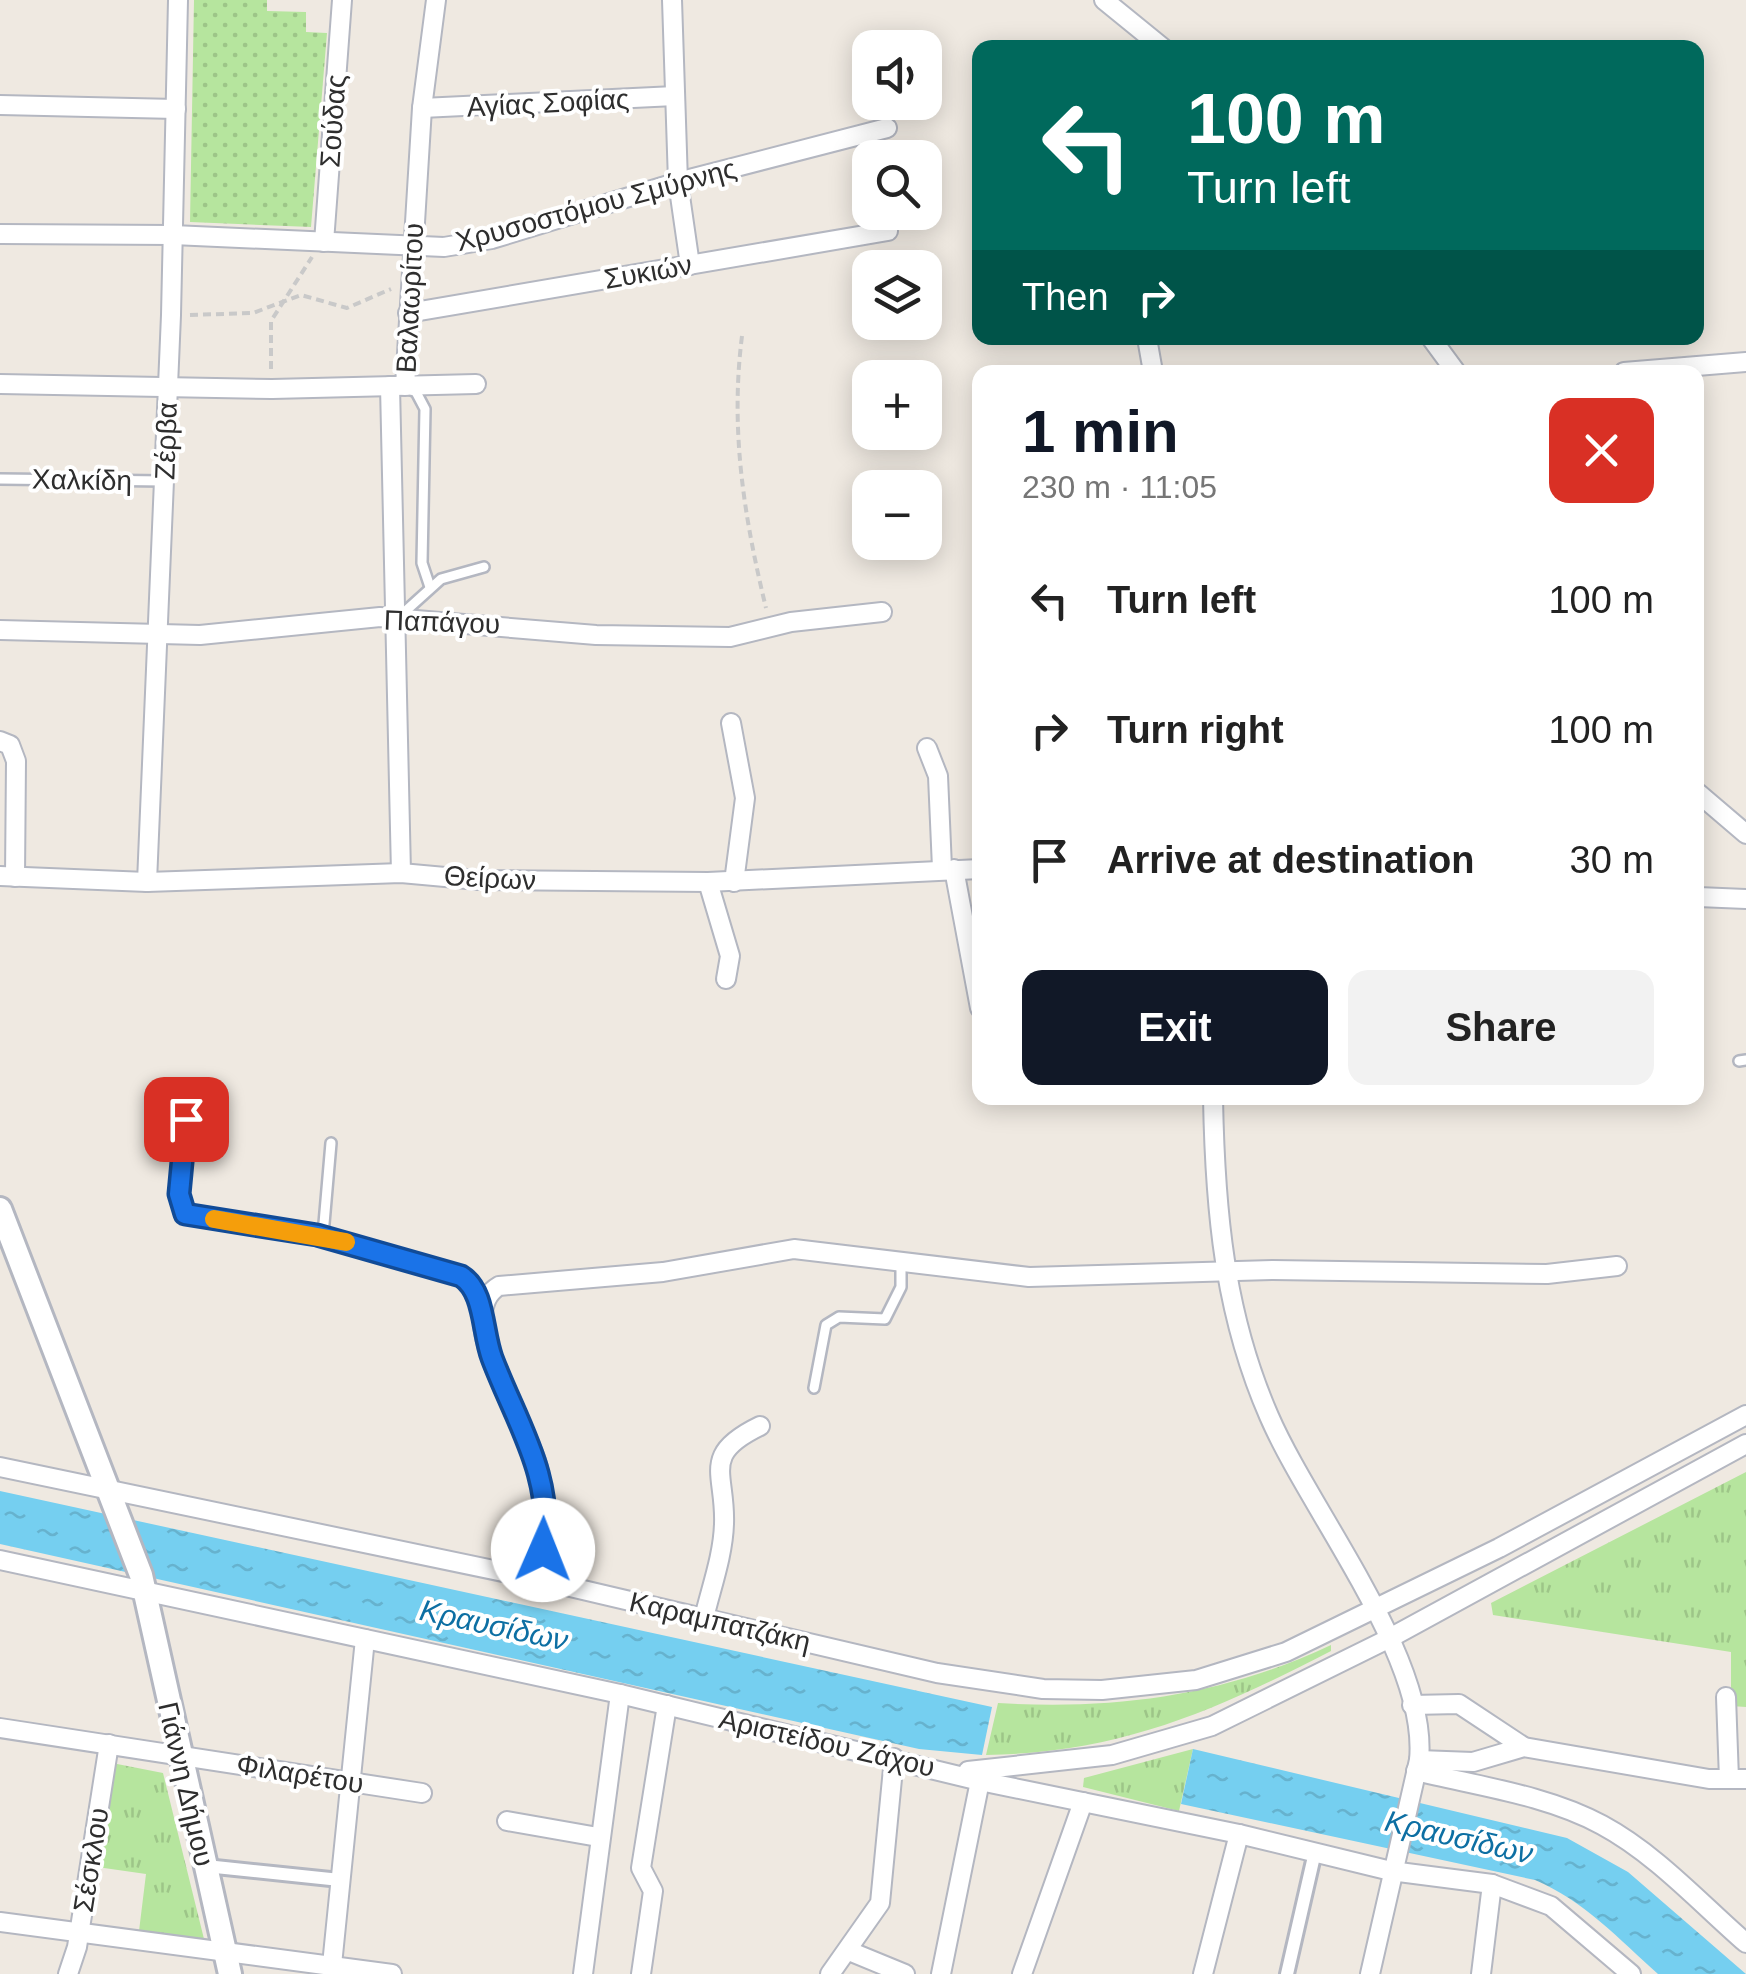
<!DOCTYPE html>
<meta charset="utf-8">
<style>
:root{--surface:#fff;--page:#f2f2f2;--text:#222;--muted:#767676;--accent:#111827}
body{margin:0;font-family:Arial,sans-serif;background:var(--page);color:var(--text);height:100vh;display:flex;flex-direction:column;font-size:38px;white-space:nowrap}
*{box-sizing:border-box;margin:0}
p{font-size:32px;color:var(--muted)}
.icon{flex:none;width:55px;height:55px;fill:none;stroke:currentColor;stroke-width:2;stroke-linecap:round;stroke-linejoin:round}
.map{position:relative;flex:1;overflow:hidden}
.side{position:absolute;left:972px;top:365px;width:732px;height:740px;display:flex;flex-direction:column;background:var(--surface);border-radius:20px;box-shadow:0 5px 25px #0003}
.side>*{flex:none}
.hud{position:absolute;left:972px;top:40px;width:732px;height:305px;border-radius:20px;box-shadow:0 5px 25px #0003;background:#00695c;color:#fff;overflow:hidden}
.tools{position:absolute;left:852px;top:30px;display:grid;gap:20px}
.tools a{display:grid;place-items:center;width:90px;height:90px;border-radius:20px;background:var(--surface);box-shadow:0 5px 25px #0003;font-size:50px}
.pin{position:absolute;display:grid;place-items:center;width:85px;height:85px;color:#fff;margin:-42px;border-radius:20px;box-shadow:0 5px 15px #0006}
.me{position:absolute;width:110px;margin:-55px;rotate:1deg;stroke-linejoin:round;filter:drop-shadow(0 0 8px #0008)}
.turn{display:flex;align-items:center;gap:35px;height:210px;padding:0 50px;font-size:45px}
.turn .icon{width:130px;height:130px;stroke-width:2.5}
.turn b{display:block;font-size:70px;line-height:85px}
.then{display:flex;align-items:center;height:95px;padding:0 50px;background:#0003;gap:20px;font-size:38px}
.round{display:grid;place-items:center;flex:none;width:105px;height:105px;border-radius:20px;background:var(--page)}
.headline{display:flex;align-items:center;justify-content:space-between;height:170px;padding:0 50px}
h1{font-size:60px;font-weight:700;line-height:75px;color:var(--accent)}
.primary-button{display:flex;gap:20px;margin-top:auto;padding:20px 50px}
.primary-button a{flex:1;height:115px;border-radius:20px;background:var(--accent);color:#fff;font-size:40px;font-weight:700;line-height:115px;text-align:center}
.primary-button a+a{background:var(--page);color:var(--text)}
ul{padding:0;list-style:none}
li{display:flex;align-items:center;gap:30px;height:130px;padding:0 50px}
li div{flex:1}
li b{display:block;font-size:38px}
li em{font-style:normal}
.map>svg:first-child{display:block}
.grass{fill:url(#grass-tufts)}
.park{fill:url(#park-dots)}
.water{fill:url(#water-ripples)}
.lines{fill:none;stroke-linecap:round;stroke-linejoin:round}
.service-casing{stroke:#b4b7c1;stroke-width:14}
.pedestrian-casing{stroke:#b4b7c1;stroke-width:18}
.minor-casing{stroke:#b4b7c1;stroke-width:22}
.tertiary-casing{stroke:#b4b7c1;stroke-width:28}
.path{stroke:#c9c9c9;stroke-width:4;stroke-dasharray:8 5;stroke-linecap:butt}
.service{stroke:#fff;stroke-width:9}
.pedestrian{stroke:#fff;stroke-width:12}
.minor{stroke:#fff;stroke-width:18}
.tertiary{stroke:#fff;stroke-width:22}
.route-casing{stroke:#114b97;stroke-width:25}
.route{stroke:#1a73e8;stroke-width:18}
.slow{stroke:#f59e0b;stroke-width:18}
.labels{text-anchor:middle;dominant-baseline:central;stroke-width:8;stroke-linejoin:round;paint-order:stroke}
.street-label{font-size:28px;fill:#2e2e2e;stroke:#fff}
.water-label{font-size:30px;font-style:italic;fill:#0d6fa3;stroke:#fff}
</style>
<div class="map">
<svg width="1746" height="1974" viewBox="0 0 1746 1974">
<defs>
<pattern id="grass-tufts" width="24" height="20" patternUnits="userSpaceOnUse" patternTransform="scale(2.5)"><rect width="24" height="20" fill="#b6e59e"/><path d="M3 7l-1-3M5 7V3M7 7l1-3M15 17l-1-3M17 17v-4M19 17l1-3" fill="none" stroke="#9dc588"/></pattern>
<pattern id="park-dots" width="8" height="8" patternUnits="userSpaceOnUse" patternTransform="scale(2.5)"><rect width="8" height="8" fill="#b6e59e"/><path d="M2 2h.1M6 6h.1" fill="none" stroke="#9dc588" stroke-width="1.8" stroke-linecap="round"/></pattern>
<pattern id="water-ripples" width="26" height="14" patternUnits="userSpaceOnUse" patternTransform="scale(2.5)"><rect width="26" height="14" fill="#75cff0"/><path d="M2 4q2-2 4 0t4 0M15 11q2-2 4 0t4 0" fill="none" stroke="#66b2ce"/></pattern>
</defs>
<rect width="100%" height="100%" fill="#efe9e1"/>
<g class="grass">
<polygon points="1746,1472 1746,1707 1731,1706 1731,1652 1493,1615 1491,1603"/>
<path d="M1331,1645V1651C1215,1711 1120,1753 986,1755L998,1703C1115,1710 1223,1696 1331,1645Z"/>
<polygon points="1193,1749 1179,1811 1083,1787 1084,1778"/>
<polygon points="112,1763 163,1773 204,1939 139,1931 146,1874 97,1867"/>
</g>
<polygon class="park" points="194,0 267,0 267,11 306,12 306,32 327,33 311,227 190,222"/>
<g class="water">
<polygon points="0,1491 992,1707 982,1755 919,1749 0,1544"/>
<path d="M1193,1749L1567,1838L1628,1872L1746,1974H1658C1620,1940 1583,1900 1535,1880L1181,1804Z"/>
</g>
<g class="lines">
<defs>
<g id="service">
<polyline points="407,388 416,392 425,409 422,563 430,587"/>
<polyline points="0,479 165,481"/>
<polyline points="400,616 441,579 484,567"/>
<polyline points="1739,1061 1746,1060"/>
<polyline points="323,1235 331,1143"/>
<polyline points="814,1388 826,1325 839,1317 885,1319 901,1287 901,1262"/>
</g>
<g id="pedestrian">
<polyline points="206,1866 340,1880"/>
<polyline points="1287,1974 1315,1852"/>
</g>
<g id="minor">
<polyline points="672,0 678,182 690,265"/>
<polyline points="1104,0 1163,48"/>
<polyline points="0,105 176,109"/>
<polyline points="422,108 675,96"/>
<polyline points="0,234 173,235 444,247 492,239 678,182 887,128"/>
<polyline points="324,242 342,0"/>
<polyline points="408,313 888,231"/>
<polyline points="1147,338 1153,372"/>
<polyline points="1431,338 1456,372"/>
<polyline points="1624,372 1746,362"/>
<polyline points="0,384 272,389 476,384"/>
<polyline points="390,386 401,873"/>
<polyline points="405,386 422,108 436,0"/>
<polyline points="0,630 200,635 380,617 596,635 730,637 791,622 882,612"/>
<polyline points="731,723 745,798 734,882"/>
<polyline points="0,741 10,745 16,761 15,877"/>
<polyline points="927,748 938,776 942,868"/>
<polyline points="1698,793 1746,834"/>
<polyline points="954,869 980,1008"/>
<polyline points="0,876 147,882 401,873 478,880 708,882 980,869"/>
<polyline points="147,882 171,315 178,0"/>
<polyline points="708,882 730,956 726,979"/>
<polyline points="1698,897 1746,899"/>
<path d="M1213,1098C1215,1209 1224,1313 1269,1416C1310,1511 1429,1659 1419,1760L1370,1974"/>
<polyline points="186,1119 179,1194 185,1214 317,1235 461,1276 483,1302"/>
<polyline points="0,1467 532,1578 937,1673 1043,1689 1102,1690 1196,1680 1286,1652 1499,1548 1746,1415"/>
<polyline points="0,1560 620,1694 980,1781 1239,1834 1391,1871 1492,1884 1551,1906 1631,1974"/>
<path d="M532,1578C550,1539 547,1504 537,1464C526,1422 450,1314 499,1286L663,1272L794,1249L1029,1277L1273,1270L1547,1274L1617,1266"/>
<path d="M704,1618C711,1588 723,1556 724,1524C726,1473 700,1455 760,1426"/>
<polyline points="1726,1697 1729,1779"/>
<polyline points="1412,1705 1459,1704 1524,1747 1709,1779 1746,1779"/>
<polyline points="0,1728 422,1793"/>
<polyline points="1419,1760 1473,1762 1524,1747"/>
<polyline points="968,1771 1112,1755 1212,1726 1388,1639 1746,1444"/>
<path d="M1416,1771C1477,1786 1547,1795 1602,1825C1656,1854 1701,1904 1746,1943"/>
<polyline points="507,1821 598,1837"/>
<polyline points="0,1922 392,1974"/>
<polyline points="849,1951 905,1974"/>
<polyline points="332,1965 365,1639"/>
<polyline points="68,1974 77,1947 109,1744"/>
<polyline points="583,1974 620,1694"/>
<polyline points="641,1974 653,1891 641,1868 667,1705"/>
<polyline points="830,1974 880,1903 894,1758"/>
<polyline points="941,1974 980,1781"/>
<polyline points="1022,1974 1083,1802"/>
<polyline points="1203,1974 1239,1834"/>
<polyline points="1481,1974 1492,1884"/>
</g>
<polyline id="tertiary" points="0,1209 141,1575 230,1974"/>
</defs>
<use href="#service" class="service-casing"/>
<use href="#pedestrian" class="pedestrian-casing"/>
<use href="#minor" class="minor-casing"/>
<use href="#tertiary" class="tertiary-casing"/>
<g class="path">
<polyline points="190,315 253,313 301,295 347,308 391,289"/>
<path d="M742,336C730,430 744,517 766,608"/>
<polyline points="271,369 271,321 312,257"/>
</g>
<use href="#service" class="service"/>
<use href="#pedestrian" class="pedestrian"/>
<use href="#minor" class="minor"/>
<use href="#tertiary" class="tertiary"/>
</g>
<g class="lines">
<defs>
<path id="route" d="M186,1119L179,1194L185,1214L317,1235L461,1276C485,1291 482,1331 492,1358C516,1422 555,1478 543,1550"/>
</defs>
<use href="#route" class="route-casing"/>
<use href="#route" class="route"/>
<polyline class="slow" points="214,1219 346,1242"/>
</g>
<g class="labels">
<g class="street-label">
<text transform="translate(548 103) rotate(-3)">Αγίας Σοφίας</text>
<text transform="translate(333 121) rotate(-86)">Σούδας</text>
<text transform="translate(596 205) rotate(-15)">Χρυσοστόμου Σμύρνης</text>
<text transform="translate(648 272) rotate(-10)">Συκιών</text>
<text transform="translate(410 298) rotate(-87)">Βαλαωρίτου</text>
<text transform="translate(166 441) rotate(-88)">Ζέρβα</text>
<text transform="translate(82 480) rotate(1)">Χαλκίδη</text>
<text transform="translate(442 622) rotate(2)">Παπάγου</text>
<text transform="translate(490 878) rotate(3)">Θείρων</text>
<text transform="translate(720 1622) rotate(13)">Καραμπατζάκη</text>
<text transform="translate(827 1743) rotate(13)">Αριστείδου Ζάχου</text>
<text transform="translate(300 1774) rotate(9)">Φιλαρέτου</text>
<text transform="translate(186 1784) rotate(77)">Γιάννη Δήμου</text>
<text transform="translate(91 1860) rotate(-81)">Σέσκλου</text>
</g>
<g class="water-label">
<text transform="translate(494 1625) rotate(12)">Κραυσίδων</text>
<text transform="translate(1459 1837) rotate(13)">Κραυσίδων</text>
</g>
</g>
</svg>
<div class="tools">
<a><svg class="icon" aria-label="sound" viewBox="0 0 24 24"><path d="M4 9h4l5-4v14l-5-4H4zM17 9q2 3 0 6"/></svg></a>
<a><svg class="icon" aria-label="search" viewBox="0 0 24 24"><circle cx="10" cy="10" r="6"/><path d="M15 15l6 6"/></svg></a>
<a><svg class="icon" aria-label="layers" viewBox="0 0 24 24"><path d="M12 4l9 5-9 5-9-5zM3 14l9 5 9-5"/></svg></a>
<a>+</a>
<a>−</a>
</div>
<div class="pin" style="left:186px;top:1119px;background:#d93025"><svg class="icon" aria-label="arrive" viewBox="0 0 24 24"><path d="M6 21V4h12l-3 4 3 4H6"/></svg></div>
<svg class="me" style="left:543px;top:1550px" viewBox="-20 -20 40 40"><circle r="19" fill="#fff"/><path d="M0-13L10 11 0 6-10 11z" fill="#1a73e8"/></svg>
<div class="hud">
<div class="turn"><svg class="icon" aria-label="left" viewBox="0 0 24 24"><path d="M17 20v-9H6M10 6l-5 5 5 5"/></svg><div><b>100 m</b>Turn left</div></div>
<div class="then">Then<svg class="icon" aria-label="right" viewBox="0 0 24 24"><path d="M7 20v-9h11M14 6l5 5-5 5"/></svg></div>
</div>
<section class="side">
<div class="headline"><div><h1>1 min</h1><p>230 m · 11:05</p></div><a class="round" style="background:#d93025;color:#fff"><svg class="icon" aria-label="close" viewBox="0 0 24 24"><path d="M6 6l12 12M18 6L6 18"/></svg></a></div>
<ul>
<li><svg class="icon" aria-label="left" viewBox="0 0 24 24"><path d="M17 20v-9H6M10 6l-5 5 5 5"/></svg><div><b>Turn left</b></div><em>100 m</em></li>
<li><svg class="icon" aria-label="right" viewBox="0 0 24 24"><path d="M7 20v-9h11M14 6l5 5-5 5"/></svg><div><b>Turn right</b></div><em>100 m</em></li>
<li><svg class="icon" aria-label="arrive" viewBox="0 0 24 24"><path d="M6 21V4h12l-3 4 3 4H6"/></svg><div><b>Arrive at destination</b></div><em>30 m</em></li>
</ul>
<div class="primary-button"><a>Exit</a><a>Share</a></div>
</section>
</div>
